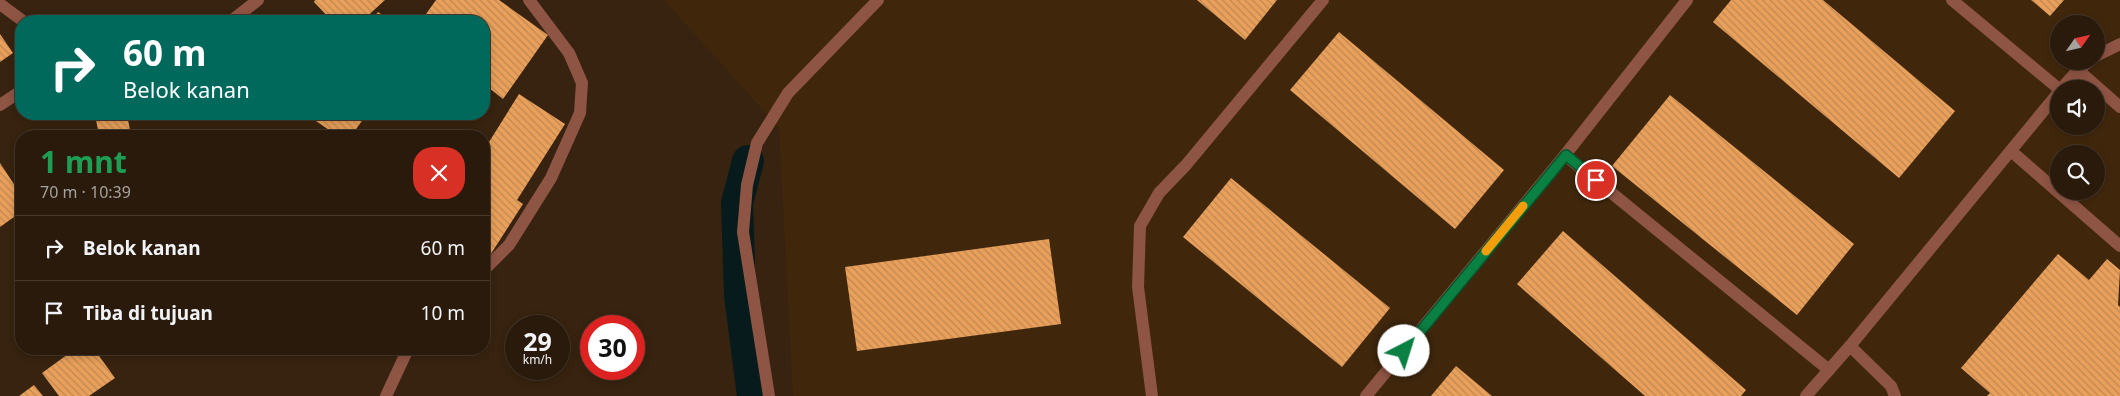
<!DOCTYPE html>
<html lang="id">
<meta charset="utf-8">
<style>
:root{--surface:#291a0b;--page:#352719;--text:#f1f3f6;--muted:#a5a19d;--line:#45382c}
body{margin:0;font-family:"Noto Sans",sans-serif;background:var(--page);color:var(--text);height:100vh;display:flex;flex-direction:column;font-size:19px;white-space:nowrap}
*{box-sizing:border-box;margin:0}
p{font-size:16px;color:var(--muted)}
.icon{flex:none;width:28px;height:28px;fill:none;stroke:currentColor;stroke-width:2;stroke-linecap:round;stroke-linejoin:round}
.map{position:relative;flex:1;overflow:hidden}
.drawer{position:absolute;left:15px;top:130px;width:475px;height:225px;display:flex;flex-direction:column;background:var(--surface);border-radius:20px;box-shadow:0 2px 8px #0003,0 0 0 1px var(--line)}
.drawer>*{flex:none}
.banner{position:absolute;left:15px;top:15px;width:475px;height:105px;border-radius:20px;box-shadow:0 2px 8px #0003,0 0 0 1px var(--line);background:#00695c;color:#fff;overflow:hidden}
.needle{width:32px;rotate:56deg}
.tools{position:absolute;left:2050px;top:15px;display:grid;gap:10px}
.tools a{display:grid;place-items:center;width:55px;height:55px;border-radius:50%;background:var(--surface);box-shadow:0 2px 8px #0003,0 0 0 1px var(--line);font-size:25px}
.speed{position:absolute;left:505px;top:315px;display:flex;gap:10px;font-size:25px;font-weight:700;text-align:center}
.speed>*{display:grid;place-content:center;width:65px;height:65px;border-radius:50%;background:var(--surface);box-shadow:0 2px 8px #0003,0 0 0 1px var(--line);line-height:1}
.speed small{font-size:12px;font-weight:400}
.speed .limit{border:8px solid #d22;background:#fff;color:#111}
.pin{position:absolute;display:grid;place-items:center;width:42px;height:42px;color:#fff;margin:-21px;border:2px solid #fff;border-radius:50%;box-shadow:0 1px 5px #0007}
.me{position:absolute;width:55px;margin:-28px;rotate:40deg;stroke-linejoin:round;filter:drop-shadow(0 0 4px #0008)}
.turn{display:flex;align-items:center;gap:18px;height:105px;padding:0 25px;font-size:22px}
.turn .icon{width:65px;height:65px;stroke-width:2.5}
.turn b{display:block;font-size:35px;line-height:42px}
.round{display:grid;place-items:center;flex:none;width:52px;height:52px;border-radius:20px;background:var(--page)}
.summary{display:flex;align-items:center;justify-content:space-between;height:85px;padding:0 25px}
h1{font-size:30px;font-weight:700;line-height:38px;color:#1e9e55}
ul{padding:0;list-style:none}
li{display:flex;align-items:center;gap:15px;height:65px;padding:0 25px;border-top:1px solid var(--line)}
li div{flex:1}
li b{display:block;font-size:19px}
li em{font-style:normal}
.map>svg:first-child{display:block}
.built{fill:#40270c;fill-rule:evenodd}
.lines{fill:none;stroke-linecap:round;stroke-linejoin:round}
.canal{stroke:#081b1c;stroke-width:32}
.building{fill:url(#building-back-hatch)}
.service{stroke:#8e5444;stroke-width:12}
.minor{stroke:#8e5444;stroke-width:12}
.route-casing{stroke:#07532c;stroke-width:12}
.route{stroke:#0b8043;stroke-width:9}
.slow{stroke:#f59e0b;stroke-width:9}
</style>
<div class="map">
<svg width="2120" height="396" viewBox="0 0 2120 396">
<defs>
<pattern id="building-back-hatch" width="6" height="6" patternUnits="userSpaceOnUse" patternTransform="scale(1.25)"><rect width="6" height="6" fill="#e9a05a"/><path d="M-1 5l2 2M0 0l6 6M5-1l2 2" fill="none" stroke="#c08852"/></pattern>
</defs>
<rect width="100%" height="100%" fill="#37230f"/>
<path class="built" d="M664,0H2120V396H793L779,128ZM2059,24H2096V61H2059ZM2059,89H2096V126H2059ZM2059,154H2096V191H2059Z"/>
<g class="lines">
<polyline class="canal" points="748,161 737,203 740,295 753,396"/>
</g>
<g class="building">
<polygon points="315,0 385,0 362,21 332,21 314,2"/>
<polygon points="436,0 499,0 548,35 503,99 484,84 484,21 421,21"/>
<polygon points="1197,0 1277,0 1245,40"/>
<polygon points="1731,0 1823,0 1955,111 1899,178 1713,22"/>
<polygon points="2031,0 2064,0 2050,16"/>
<polygon points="378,12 392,21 371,21"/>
<polygon points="1339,32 1504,170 1455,229 1290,90"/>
<polygon points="0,34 13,53 0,62"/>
<polygon points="519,94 565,124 517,200 523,204 487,260 484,257 484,150"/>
<polygon points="1670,95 1854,244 1797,315 1612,166"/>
<polygon points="95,114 127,114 131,136 99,136"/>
<polygon points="308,114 367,114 351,136 338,136 307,115"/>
<polygon points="366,129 377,136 361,136"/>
<polygon points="0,163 21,195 21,212 0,227"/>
<polygon points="1231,178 1390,308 1342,367 1183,237"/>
<polygon points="1563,231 1746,390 1741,396 1645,396 1517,284"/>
<polygon points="1049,239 1061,324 857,351 845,267"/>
<polygon points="2058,254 2089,280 2107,259 2120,270 2118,305 2120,307 2120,396 1987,396 1990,393 1961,368"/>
<polygon points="75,349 94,349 115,378 89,396 59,396 42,373"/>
<polygon points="1456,366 1492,396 1431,396"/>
<polygon points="34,385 43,396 19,396"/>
</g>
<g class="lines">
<g class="service">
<polyline points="1952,0 2059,89"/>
<polyline points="2096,56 2120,44"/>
<polyline points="2078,70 2120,107"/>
<polyline points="2061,89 2078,70 2090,61"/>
<polyline points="2011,151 2120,246"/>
<polyline points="1565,155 1829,370"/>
<polyline points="1850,346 1891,386 1895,396"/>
<polyline points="1806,396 1850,346 2059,92"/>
</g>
<g class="minor">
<polyline points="0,4 23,21"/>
<polyline points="231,21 258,0"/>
<polyline points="0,105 21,91"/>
<polyline points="484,270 509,245 551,178 580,113 582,83 569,53 529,0"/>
<polyline points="386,396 408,349"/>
<polyline points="769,396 743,232 747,185 757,143 788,93 878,0"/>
<polyline points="1152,396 1138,287 1140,226 1159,193 1186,165 1323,0"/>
<polyline points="1366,396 1565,155 1687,0"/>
</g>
</g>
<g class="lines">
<defs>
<polyline id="route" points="1404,351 1566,155 1596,180"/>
</defs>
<use href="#route" class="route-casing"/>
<use href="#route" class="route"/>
<polyline class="slow" points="1486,251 1523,206"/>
</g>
</svg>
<div class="tools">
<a><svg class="needle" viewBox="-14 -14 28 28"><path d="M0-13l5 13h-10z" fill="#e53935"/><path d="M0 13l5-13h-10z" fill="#a5a19d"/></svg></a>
<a><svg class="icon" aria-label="sound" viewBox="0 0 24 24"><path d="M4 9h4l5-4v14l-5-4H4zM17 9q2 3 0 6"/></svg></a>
<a><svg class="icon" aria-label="search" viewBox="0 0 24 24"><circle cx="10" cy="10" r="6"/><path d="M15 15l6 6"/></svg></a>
</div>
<div class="speed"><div>29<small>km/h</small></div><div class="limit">30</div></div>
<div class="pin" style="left:1596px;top:180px;background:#d93025"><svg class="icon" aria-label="arrive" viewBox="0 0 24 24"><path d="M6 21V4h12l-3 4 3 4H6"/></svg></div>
<svg class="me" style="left:1404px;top:351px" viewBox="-20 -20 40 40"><circle r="19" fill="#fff"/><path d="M0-13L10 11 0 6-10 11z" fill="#0b8043"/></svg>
<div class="banner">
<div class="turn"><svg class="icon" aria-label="right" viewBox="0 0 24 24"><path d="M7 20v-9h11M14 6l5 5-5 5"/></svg><div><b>60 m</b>Belok kanan</div></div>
</div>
<section class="drawer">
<div class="summary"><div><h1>1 mnt</h1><p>70 m · 10:39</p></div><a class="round" style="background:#d93025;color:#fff"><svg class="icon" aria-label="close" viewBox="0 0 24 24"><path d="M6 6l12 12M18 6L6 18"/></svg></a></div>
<ul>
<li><svg class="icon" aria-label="right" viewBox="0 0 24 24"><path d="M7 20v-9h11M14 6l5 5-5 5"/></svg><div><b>Belok kanan</b></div><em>60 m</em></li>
<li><svg class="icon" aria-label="arrive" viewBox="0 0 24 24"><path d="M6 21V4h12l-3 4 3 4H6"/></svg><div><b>Tiba di tujuan</b></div><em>10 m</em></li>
</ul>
</section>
</div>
